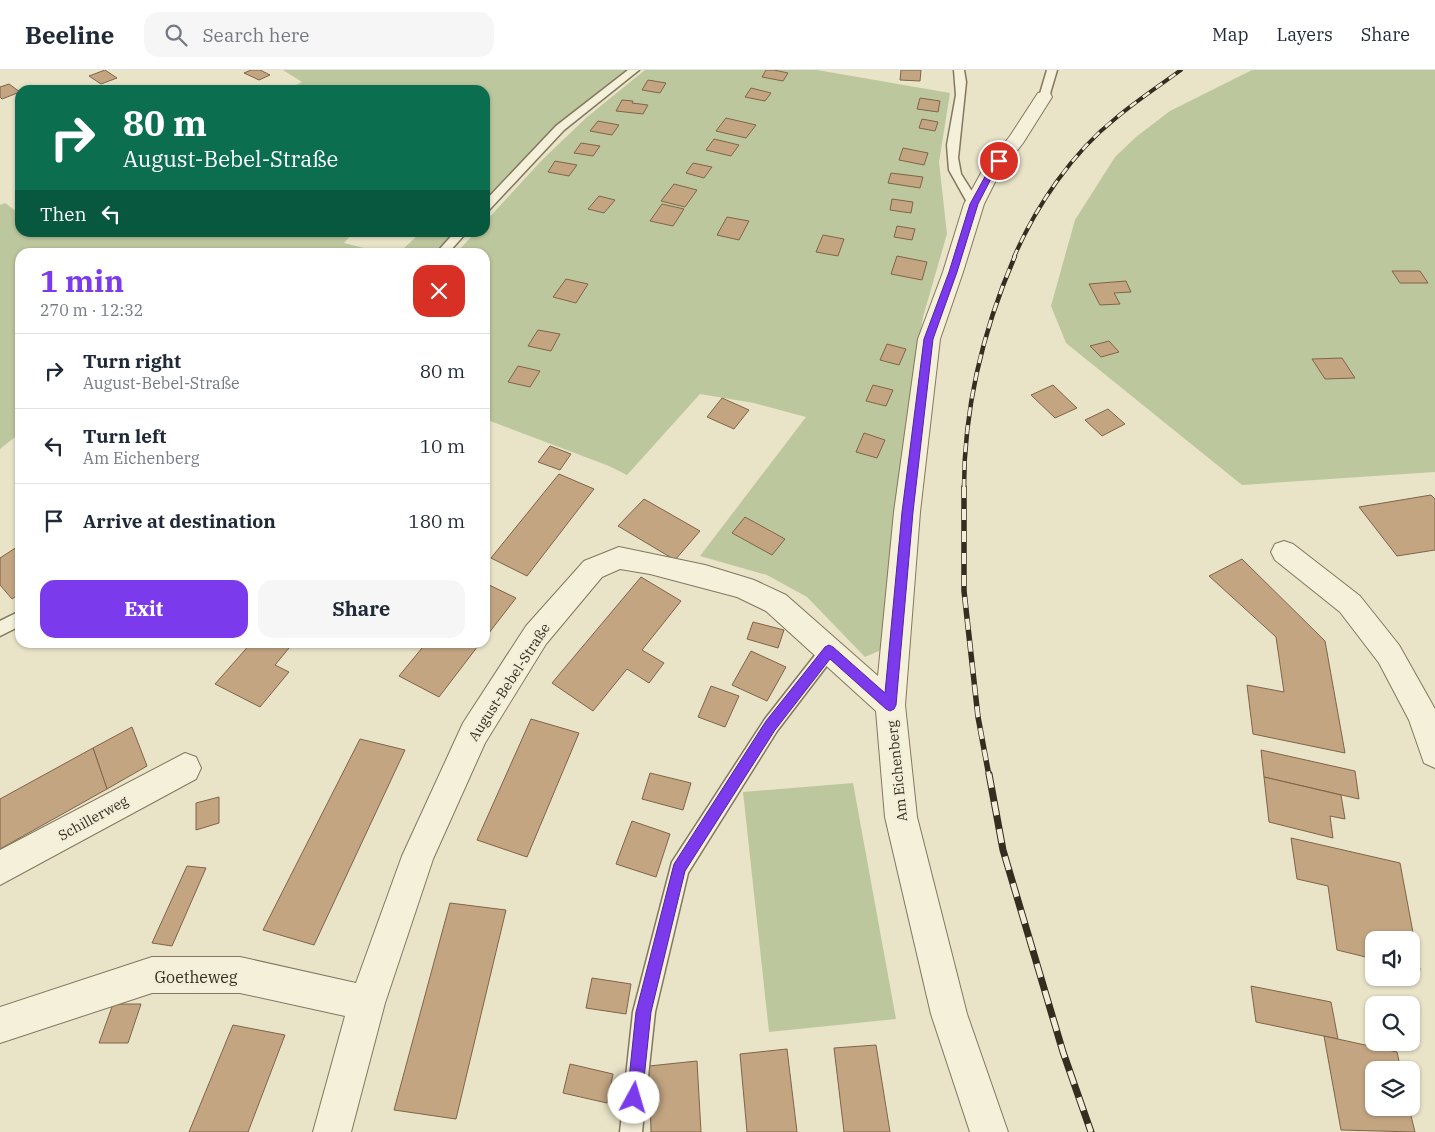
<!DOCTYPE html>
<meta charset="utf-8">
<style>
:root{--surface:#fff;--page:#f6f6f7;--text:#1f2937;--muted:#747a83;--line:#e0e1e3;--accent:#7c3aed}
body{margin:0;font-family:"IBM Plex Serif",serif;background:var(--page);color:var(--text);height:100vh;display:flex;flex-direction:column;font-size:19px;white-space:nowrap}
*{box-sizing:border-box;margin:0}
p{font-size:16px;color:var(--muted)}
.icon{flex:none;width:28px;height:28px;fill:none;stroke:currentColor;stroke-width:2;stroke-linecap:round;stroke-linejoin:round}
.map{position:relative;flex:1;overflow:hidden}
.details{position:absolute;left:15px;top:178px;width:475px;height:400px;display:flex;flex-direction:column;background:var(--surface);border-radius:15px;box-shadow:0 1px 4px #0004}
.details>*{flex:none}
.guide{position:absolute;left:15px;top:15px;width:475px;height:152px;border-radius:15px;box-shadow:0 1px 4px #0004;background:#0b6e4f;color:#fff;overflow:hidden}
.tools{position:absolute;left:1365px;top:861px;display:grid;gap:10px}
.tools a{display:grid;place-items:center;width:55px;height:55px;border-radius:10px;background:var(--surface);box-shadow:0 1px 4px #0004;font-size:25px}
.pin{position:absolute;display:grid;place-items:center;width:42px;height:42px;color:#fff;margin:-21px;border:2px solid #fff;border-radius:50%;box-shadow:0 1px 5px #0007}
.me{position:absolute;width:55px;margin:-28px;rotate:6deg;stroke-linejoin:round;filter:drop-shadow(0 0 4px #0008)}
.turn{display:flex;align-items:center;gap:18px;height:105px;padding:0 25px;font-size:22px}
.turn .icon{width:65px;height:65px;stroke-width:2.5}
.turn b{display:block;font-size:35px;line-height:42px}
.then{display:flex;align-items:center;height:48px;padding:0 25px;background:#0003;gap:10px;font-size:19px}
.round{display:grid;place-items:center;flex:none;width:52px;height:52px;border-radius:15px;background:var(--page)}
.head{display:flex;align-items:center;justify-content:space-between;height:85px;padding:0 25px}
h1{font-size:30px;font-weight:700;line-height:38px;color:var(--accent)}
.button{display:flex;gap:10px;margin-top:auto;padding:10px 25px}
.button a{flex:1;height:58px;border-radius:15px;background:var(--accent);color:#fff;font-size:20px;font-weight:700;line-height:58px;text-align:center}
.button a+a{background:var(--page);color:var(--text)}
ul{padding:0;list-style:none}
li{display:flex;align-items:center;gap:15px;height:75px;padding:0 25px;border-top:1px solid var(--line)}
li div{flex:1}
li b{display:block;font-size:19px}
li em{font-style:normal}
header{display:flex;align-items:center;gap:30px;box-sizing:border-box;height:70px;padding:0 25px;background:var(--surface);border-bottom:1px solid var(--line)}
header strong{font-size:24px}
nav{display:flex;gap:28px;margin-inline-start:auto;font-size:18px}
.search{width:350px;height:45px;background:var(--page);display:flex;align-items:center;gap:12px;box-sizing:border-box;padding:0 18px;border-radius:15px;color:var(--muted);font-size:19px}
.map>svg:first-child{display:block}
.green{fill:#bdc79d}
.building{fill:#c3a582;stroke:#806448}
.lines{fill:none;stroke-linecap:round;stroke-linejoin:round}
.service-casing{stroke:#83775f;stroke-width:3}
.minor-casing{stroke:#83775f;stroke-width:2}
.service{fill:#f5f0da;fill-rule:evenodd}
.minor{fill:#f5f0da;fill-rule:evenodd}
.rail-far3-casing{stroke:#362d21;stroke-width:4}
.rail-far2-casing{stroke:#362d21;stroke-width:4.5}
.rail-far1-casing{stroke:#362d21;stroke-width:5.5}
.rail-casing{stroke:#362d21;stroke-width:7}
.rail-far3{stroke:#f2edd7;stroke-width:2.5;stroke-dasharray:8;stroke-linecap:butt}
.rail-far2{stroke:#f2edd7;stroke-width:3;stroke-dasharray:9;stroke-linecap:butt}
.rail-far1{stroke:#f2edd7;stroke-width:4;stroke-dasharray:11;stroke-linecap:butt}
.rail{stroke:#f2edd7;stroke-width:5;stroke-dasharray:14;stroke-linecap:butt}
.route{fill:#7c3aed;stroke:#51269a}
.labels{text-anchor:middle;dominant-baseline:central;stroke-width:4;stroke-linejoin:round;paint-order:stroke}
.street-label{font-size:14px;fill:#362d21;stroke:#f2edd7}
.near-street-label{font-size:16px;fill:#362d21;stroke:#f2edd7}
</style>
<header>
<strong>Beeline</strong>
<div class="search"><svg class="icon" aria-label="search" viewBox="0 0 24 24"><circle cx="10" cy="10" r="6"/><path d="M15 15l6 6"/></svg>Search here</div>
<nav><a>Map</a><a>Layers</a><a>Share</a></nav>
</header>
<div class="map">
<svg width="1435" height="1062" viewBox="0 0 1435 1062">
<rect width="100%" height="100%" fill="#e9e3c8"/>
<g class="green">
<polygon points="283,0 627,0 560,58 485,134 485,20 286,20 302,12"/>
<polygon points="645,0 817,0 950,23 939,92 947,164 923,247 907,342 884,541 881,580 865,587 807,527 767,505 700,486 806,347 754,333 700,324 627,405 609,396 485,349 485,182 457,182 475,163 485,162 485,152 542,90 587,47"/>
<polygon points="1252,0 1435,0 1435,402 1242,415 1066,273 1051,236 1075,150 1115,87 1136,67 1170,41"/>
<polygon points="5,133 20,144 20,162 354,162 344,173 364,178 360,182 20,182 20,363 0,379 0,135"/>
<polygon points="420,163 457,163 437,182 400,182"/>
<polygon points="853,713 896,949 769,962 743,722"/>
</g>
<g class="building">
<polygon points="105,0 117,8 101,14 89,6"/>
<polygon points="251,0 260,0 270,5 259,10 244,3"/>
<polygon points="766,0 774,0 788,3 783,11 762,7"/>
<polygon points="901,0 921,0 920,11 900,10"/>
<polygon points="648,10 666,13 660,23 642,20"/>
<polygon points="9,14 20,22 2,29 0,27 0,17"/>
<polygon points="751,18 771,23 765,31 745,27"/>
<polygon points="920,28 940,31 938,42 917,39"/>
<polygon points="622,30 633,31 632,33 648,35 643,44 616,41"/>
<polygon points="726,48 756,55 746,68 716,61"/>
<polygon points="922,49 938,52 935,61 919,58"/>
<polygon points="598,51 619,55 612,65 590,61"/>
<polygon points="714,69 739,75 731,86 706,80"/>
<polygon points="581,73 600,76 593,86 574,83"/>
<polygon points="903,78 928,83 924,95 899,90"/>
<polygon points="555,91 577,95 569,106 548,102"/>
<polygon points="693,93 712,97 704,108 686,103"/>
<polygon points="891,103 923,107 920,118 888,113"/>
<polygon points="674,114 697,120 685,137 661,131"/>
<polygon points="599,126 615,130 604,143 588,139"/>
<polygon points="892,129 913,132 911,143 890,140"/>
<polygon points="662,134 684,139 673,156 650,151"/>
<polygon points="727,147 749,151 739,170 717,165"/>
<polygon points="897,156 915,159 912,170 894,167"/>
<polygon points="823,165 844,169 838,186 816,182"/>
<polygon points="897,186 927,192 922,210 891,204"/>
<polygon points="1392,201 1420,201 1428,213 1400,213"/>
<polygon points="566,209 588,214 576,233 553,227"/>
<polygon points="1126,211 1131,222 1114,223 1120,234 1100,235 1089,214"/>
<polygon points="538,260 560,264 551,281 528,276"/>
<polygon points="1109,271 1119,282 1101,287 1090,276"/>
<polygon points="887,274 906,279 899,295 880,290"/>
<polygon points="1342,288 1355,308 1325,309 1312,289"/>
<polygon points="518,296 540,301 530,317 508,312"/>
<polygon points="873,315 893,320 886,336 866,331"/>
<polygon points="1053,315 1077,338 1055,348 1031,325"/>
<polygon points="722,328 749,340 734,359 707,347"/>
<polygon points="1108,339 1125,354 1102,366 1085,350"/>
<polygon points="864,363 885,370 877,388 856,382"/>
<polygon points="550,376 571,384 560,400 538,392"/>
<polygon points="559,404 594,419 527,506 491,488"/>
<polygon points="1431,425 1435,429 1435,480 1397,486 1359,437"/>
<polygon points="644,429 700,461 675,490 618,456"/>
<polygon points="745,447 785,469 772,485 732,463"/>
<polygon points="20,475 20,523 12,529 0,515 0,488"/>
<polygon points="1242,489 1325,571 1345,683 1253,664 1247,615 1284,622 1276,567 1209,506"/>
<polygon points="641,507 681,531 642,580 664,593 649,613 627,599 593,641 552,613"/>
<polygon points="485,513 516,528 485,568"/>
<polygon points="753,552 784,560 778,578 747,569"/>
<polygon points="252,572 277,572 289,578 275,595 289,602 260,637 215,614"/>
<polygon points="427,572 481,572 439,627 399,606"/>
<polygon points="751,581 786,597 767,631 732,615"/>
<polygon points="711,616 739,626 725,657 698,647"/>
<polygon points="531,649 579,663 527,787 477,770"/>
<polygon points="132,657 147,696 107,719 93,678"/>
<polygon points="360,669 405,680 314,875 263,860"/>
<polygon points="93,678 107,719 0,779 0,729"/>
<polygon points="1261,680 1355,701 1359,729 1264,707"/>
<polygon points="650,703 691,713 683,740 642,729"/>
<polygon points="1264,707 1341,725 1345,749 1330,746 1333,768 1269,752"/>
<polygon points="219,727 219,753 196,760 196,733"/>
<polygon points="632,751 670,764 656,807 616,794"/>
<polygon points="1291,768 1400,793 1420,900 1411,898 1411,870 1374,870 1374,889 1337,880 1328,816 1297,809"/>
<polygon points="187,796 206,798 172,876 152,873"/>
<polygon points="450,833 506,840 456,1049 394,1040"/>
<polygon points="592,908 631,914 626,944 586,938"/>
<polygon points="1251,916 1331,932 1338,969 1256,952"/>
<polygon points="113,934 141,934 128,973 99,973"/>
<polygon points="233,955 285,965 248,1062 189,1062"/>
<polygon points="1324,966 1397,982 1401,1000 1374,1000 1374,1038 1409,1038 1415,1062 1341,1060"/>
<polygon points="876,975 890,1062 844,1062 834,978"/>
<polygon points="787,979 797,1062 747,1062 740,984"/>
<polygon points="697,991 701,1062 651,1062 649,996"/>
<polygon points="570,994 613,1004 607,1033 563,1023"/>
</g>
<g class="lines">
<defs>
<g id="service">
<polygon points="628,0 639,0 564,60 489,140 485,141 485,131 556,56"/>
<polygon points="954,0 964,0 966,12 958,88 961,104 980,134 974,137 968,134 949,100 947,75 956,25"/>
<polygon points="1047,0 1057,0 1049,27 1044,30 1039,27"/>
<polygon points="455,162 467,162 449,182 437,182"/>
<polygon points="20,541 20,556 0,566 0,551"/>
<polygon points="829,573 835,575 837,580 835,585 777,661 688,803 655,942 642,1062 620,1062 633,942 672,792 765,649 823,575"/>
</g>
<g id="minor">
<polygon points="1044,22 1050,23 1052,27 1023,73 999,104 984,134 963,202 940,269 920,442 905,635 917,747 967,944 1008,1062 970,1062 931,944 885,747 876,641 766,541 737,527 650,504 620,499 602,507 546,574 485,673 433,789 385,933 351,1062 313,1062 345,946 240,923 152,923 0,973 0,937 152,887 240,887 356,913 402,786 463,653 526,556 584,491 619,477 705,495 754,510 786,525 878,606 894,442 918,269 943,202 964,134 981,103 1010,66 1038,23"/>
<polygon points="1284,471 1293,474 1360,526 1399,575 1435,639 1435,698 1424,693 1409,650 1379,593 1340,542 1275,490 1271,482 1275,474"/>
<polygon points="185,683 196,687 201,698 196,709 0,815 0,780"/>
</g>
</defs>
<use href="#service" class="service-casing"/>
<use href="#minor" class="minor-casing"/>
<use href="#service" class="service"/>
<use href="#minor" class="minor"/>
<defs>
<path id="rail-far3" d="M1014,187C1036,136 1072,83 1116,48C1136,31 1159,16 1181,0"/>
<path id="rail-far2" d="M964,418C964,338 983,260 1015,186"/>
<polyline id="rail-far1" points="964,417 964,521 978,647 989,706"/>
<polyline id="rail" points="989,704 1003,780 1063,982 1091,1062"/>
</defs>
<use href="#rail-far3" class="rail-far3-casing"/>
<use href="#rail-far2" class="rail-far2-casing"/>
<use href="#rail-far1" class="rail-far1-casing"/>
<use href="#rail" class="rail-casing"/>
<use href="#rail-far3" class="rail-far3"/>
<use href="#rail-far2" class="rail-far2"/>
<use href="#rail-far1" class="rail-far1"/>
<use href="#rail" class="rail"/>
</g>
<polygon class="route" points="999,89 1003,91 994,103 978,134 957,202 933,269 913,442 896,635 894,639 890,641 886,639 830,589 775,660 685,801 651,942 642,1028 640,1033 634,1036 629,1033 627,1028 636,942 674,794 766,651 825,577 829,575 833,577 885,623 902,442 924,269 949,202 970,134 987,103 997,90"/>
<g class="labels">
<g class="street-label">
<text transform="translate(509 612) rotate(-57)">August-Bebel-Straße</text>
<text transform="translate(897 701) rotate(-96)">Am Eichenberg</text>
<text transform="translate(93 748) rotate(-29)">Schillerweg</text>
</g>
<g class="near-street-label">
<text x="196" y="907">Goetheweg</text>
</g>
</g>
</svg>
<div class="tools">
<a><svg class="icon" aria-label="sound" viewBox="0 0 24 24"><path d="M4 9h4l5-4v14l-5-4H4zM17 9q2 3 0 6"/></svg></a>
<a><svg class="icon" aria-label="search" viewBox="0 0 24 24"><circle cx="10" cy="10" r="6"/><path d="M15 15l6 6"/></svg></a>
<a><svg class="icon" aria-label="layers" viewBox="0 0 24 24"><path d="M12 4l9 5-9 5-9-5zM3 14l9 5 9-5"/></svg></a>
</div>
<div class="pin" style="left:999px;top:91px;background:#d93025"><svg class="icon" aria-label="arrive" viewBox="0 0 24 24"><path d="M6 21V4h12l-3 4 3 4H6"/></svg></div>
<svg class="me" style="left:634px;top:1028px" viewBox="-20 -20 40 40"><circle r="19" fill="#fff"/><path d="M0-13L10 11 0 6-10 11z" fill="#7c3aed"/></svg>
<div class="guide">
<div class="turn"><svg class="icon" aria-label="right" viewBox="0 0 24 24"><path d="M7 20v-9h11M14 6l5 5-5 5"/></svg><div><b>80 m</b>August-Bebel-Straße</div></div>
<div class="then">Then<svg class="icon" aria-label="left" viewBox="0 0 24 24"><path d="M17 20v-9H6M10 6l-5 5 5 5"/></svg></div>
</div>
<section class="details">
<div class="head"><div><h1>1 min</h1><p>270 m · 12:32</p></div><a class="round" style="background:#d93025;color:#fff"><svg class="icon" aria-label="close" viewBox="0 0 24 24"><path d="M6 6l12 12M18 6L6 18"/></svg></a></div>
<ul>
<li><svg class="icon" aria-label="right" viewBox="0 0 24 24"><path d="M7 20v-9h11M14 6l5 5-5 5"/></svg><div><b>Turn right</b><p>August-Bebel-Straße</p></div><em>80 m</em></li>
<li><svg class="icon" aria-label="left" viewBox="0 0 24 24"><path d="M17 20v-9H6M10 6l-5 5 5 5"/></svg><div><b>Turn left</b><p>Am Eichenberg</p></div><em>10 m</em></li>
<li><svg class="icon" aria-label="arrive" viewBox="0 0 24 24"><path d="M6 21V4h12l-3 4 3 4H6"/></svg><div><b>Arrive at destination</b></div><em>180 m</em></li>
</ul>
<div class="button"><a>Exit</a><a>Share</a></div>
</section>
</div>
